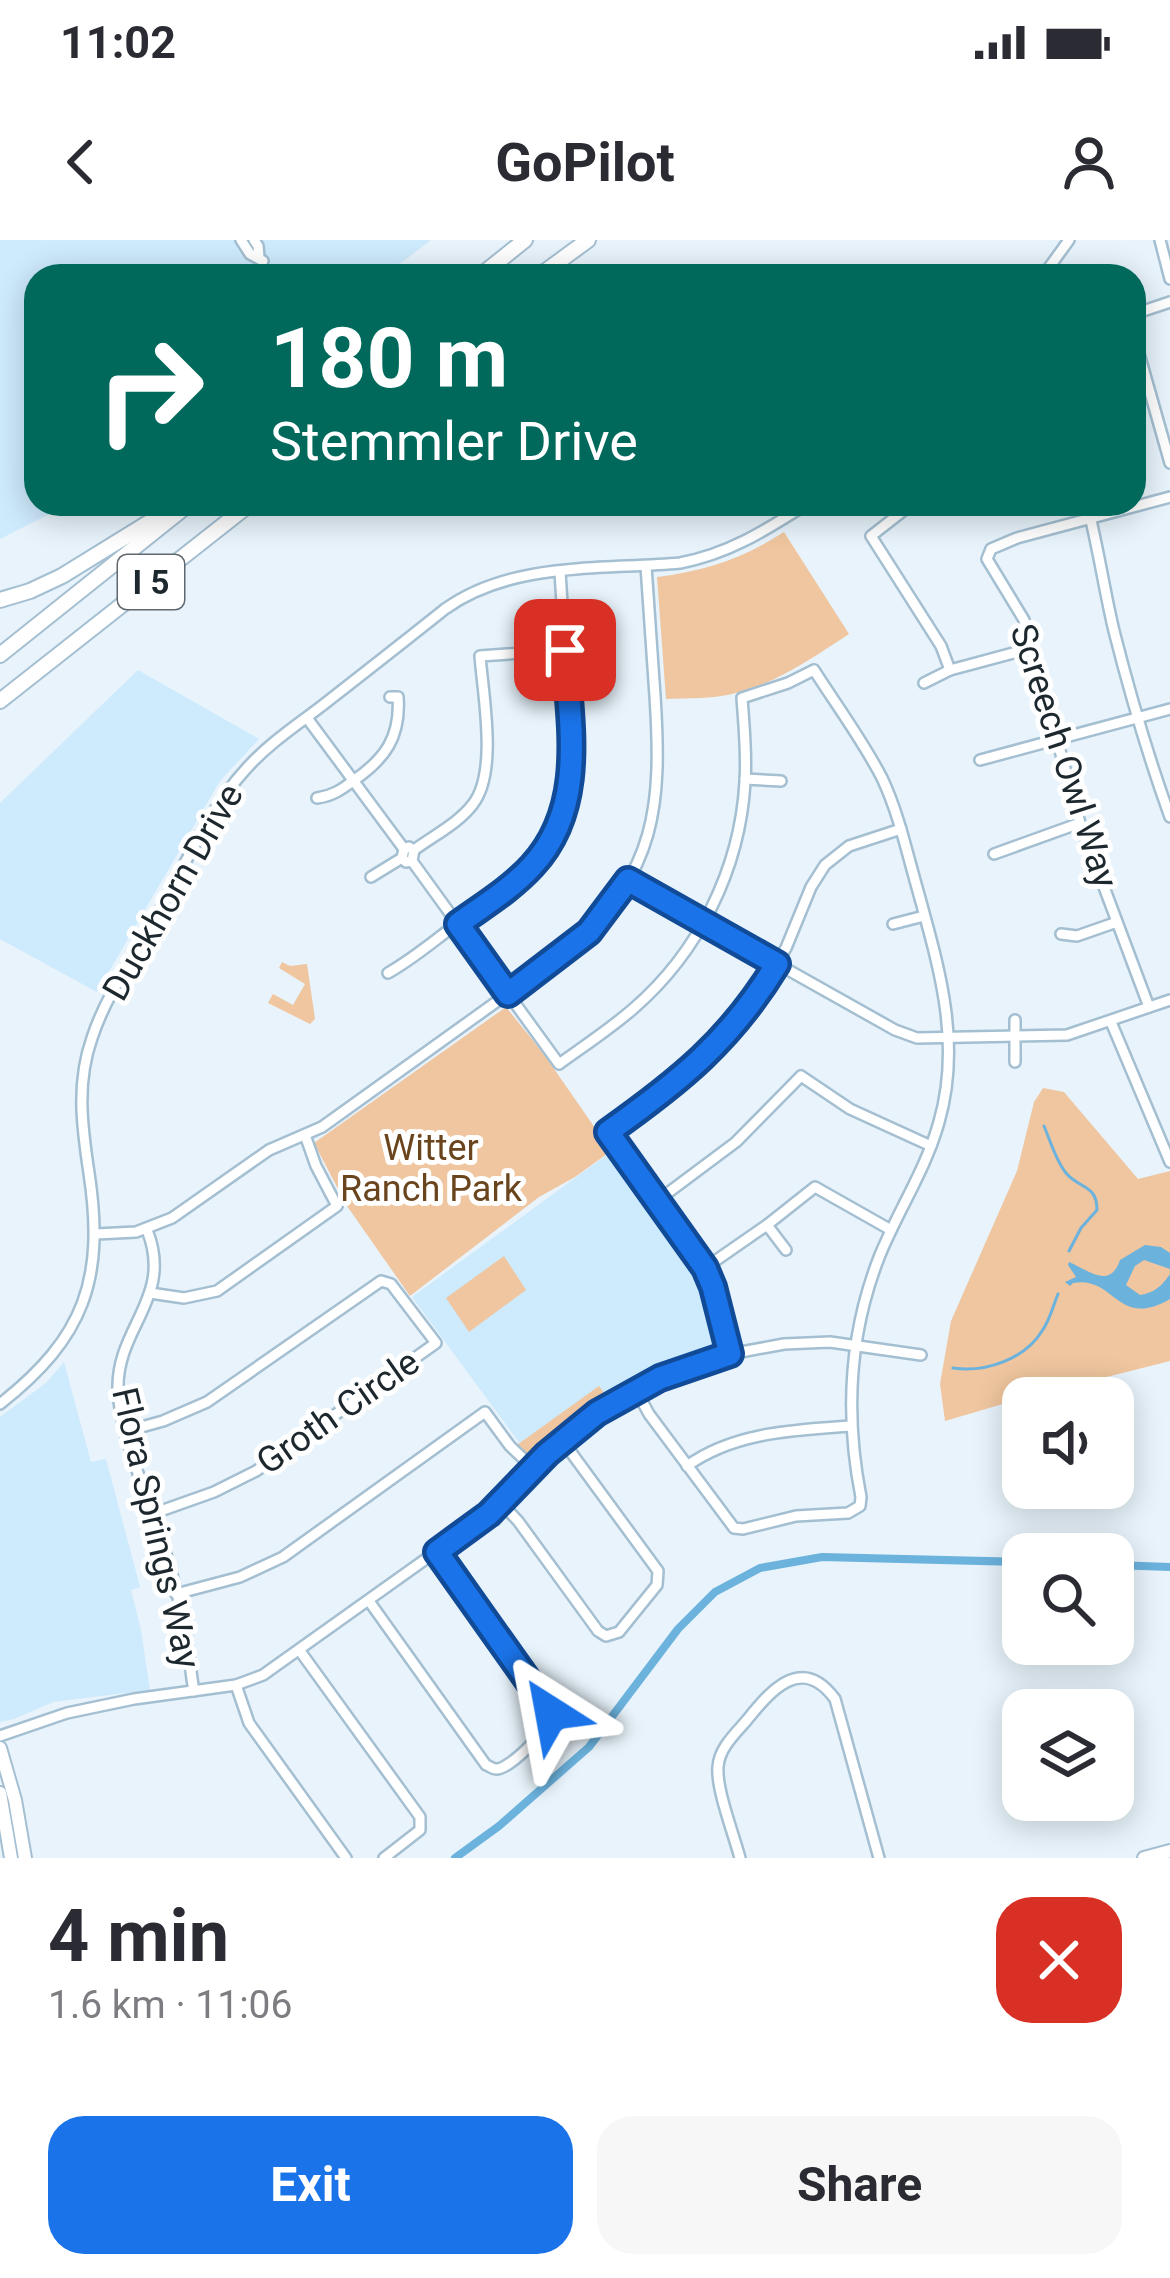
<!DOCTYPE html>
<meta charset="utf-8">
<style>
:root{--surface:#fff;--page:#f7f7f7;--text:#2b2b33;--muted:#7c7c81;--accent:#1a73e8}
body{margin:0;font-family:Roboto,sans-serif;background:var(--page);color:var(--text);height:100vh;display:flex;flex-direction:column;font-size:45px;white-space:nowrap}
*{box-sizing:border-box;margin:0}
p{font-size:39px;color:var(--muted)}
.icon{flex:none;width:66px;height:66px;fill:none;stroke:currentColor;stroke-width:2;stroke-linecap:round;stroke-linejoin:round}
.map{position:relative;height:1618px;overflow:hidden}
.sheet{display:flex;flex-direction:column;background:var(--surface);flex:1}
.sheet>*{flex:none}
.banner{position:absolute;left:24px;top:24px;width:1122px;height:252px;border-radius:36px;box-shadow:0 6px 30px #0003;background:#00695c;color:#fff;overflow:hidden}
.controls{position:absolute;left:1002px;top:1137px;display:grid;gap:24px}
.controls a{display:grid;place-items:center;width:132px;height:132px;border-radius:24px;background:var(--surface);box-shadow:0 6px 30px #0003;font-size:60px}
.pin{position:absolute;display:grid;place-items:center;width:102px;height:102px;color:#fff;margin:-51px;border-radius:24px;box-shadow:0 6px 18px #0006}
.me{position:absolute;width:132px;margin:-66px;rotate:326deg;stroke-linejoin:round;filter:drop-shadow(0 0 9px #0008)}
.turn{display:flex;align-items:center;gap:42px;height:252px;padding:0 48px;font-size:54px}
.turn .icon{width:156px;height:156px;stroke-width:2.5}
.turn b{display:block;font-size:84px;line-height:102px}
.round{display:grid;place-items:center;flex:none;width:126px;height:126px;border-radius:36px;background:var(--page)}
.overview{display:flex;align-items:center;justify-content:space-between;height:204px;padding:0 48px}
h1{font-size:72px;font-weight:700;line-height:90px}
.action{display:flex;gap:24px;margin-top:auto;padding:24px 48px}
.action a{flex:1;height:138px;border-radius:36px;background:var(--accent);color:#fff;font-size:48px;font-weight:700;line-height:138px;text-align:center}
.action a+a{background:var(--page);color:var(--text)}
.status{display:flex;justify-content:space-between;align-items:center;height:84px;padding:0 60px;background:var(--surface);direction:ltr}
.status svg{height:33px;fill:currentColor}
header{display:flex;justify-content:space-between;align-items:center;height:156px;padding:0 48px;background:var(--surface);font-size:54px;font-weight:700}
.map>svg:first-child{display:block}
.built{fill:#ceeafd}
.green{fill:#efc69f}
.water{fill:#6bb2dd}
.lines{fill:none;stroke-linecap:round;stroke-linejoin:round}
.stream{stroke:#6bb2dd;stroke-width:3}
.canal{stroke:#6bb2dd;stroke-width:8}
.minor-casing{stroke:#a4bfd1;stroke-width:14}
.major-casing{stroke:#a4bfd1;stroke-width:16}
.highway-casing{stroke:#a4bfd1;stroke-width:18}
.minor{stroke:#fff;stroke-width:9}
.major{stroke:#fff;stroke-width:12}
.highway{stroke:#fff;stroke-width:14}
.route-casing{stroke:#114b97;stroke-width:30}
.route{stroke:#1a73e8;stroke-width:21}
.labels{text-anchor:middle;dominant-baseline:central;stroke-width:10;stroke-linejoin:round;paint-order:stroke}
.shield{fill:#fff;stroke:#61686d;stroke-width:3}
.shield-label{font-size:33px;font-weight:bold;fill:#1d282e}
.street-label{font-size:36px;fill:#1d282e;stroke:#fff}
.park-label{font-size:36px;fill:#69441c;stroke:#fff}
</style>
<div class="status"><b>11:02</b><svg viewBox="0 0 49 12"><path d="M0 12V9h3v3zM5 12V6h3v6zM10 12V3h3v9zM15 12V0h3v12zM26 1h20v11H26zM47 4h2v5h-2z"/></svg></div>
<header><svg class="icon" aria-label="back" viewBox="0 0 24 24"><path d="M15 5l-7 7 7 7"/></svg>GoPilot<svg class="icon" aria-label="person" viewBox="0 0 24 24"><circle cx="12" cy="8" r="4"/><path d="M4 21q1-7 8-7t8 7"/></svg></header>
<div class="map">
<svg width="1170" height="1618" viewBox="0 0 1170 1618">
<rect width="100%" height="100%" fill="#e8f3fb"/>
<g class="built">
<polygon points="0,0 431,0 384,36 36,36 36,264 69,264 0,299"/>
<polygon points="138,430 259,499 220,541 97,752 0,699 0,563"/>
<polygon points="612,911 702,1034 719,1108 612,1155 535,1214 524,1209 412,1057"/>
<polygon points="64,1122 91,1222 106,1219 140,1347 131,1350 141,1390 150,1450 53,1462 14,1479 0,1482 0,1177 46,1143"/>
</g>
<g class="green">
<path d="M784,292L849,394C812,418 776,444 732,454C712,459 688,458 666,459L657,337C705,331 744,318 784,292Z"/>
<polygon points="282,722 290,726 307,724 315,779 310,784 268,763 273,754 293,765 305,744 279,728"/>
<polygon points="506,767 543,813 611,911 575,937 539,957 410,1056 347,966 314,903"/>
<polygon points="1043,848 1064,852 1138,939 1170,931 1170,1121 1023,1158 945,1181 940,1144 951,1081 1017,931 1034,862"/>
<polygon points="504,1016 526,1050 469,1092 446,1058"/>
<polygon points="599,1146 608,1158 579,1178 536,1214 527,1215 517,1205"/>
</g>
<path class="water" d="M1145,1005L1161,1007L1170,1013V1029L1144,1020L1135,1026L1126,1045L1140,1055C1154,1053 1162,1046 1170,1034V1059C1117,1090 1115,1035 1073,1043L1070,1046L1065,1042L1076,1037L1068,1025L1069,1022C1088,1030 1110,1050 1120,1020Z"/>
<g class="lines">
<g class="stream">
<path d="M1044,886C1050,900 1056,921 1066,933C1079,949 1097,944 1097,970L1081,988L1069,1011"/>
<path d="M953,1128C985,1133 1025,1119 1042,1091C1050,1080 1053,1066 1058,1054"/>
</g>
<g class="canal">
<polyline points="1113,1325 1170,1327"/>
<polyline points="455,1618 499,1586 589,1507 678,1389 715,1352 760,1328 822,1317 1023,1322"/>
</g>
<defs>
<g id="minor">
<polyline points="241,0 250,14 263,21"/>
<polyline points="254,0 258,6 259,17"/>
<polyline points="1160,0 1170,39"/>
<polyline points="1043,36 1069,0"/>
<polyline points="1134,74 1170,62"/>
<polyline points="1134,96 1170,223"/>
<polyline points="912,264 871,296 941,406 950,430"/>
<path d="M1087,264C1098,306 1104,349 1114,391C1130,454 1148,516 1170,577"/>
<polyline points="924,443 950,430 1032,408"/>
<polyline points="307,478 404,609"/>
<polyline points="980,520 1170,469"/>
<polyline points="745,539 781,541"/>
<path d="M317,558C332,556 341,550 353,541C385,519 401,497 398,457H390"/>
<path d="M414,610C433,596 459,583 473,564C498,532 483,455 480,416L565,410"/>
<polyline points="994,614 1080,583"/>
<path d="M412,621L414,610L409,607L404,609L402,618L406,622L412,621L559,824C584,806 610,789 633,769C699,712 740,629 745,542C747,514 744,486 742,458L788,443L814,430C837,466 863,501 882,538C899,574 907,613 918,651C939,728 962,802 939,882C926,929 898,971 880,1015C849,1093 845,1176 861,1257L860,1266L848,1273L796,1276L743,1289L734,1288L649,1174L636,1150"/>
<polyline points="371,637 402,618"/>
<polyline points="628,640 895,790 917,798 1067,795 1170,760"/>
<polyline points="893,684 924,676"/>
<polyline points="1061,694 1077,696 1117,682"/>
<path d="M388,733C413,719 435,700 458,683C523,636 568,607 572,520L560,332"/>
<polyline points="1149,767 1080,583 1024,380 987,319 991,309 1017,298 1170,257"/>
<polyline points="1015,780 1015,822"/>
<polyline points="1111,782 1170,922"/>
<polyline points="657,961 736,902 801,836 850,869 931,906"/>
<polyline points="767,985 786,1010"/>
<path d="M147,990C174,1057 117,1087 118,1148C119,1192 147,1255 161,1298C170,1327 179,1358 185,1387C189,1408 190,1430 194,1451"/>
<path d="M96,994L136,992L172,978L269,910L322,887L570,709C657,632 662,565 655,456C652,413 649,370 646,326"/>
<polyline points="705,1028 767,985 815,947 891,990"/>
<polyline points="150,1053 184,1058 217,1051 337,966 316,926 305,895"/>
<polyline points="730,1114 713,1047 705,1028 608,893 687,834 746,772 786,708 811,647 825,625 849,606 901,589"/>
<path d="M0,1164C85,1097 105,1039 89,933C82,887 76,843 92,798C106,755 134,716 156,677C184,628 208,570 246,529C268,504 297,485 323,465C364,433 405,401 445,369C512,321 602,330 680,323C729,314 766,290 807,264"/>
<polyline points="127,1191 163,1181 207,1162 381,1041 391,1044 436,1103 256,1231 214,1252 152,1274"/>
<path d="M687,1226C734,1192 795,1190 851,1186"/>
<polyline points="501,1263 518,1281 598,1391 606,1396 619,1392 657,1345 658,1331 562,1200"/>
<polyline points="176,1354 240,1337 283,1317 485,1172 510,1206 533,1228"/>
<path d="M369,1361L486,1525C490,1526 492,1529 496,1529C509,1530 547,1491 550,1479C551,1476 550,1472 550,1468L437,1312"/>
<polyline points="300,1411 420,1577 420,1590 384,1618"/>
<polyline points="236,1445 249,1483 346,1618"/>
<polyline points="0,1496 67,1473 134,1459 236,1445 263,1435 489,1274 547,1214 574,1190 615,1162 660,1138 730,1114 784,1104 830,1102 921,1115"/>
<path d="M740,1618C734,1595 716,1549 718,1527C719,1508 736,1493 747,1480C771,1450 802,1414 835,1459L879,1618"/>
</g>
<g id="major">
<polyline points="0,1508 15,1560 25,1618"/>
<polyline points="0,1553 11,1618"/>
<polyline points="1144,1618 1170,1611"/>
</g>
<g id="highway">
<polyline points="480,36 525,0"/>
<polyline points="539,36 588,0"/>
<polyline points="0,360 30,351 62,336 156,278 172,271"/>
<polyline points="0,415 189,264"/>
<polyline points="0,461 250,264"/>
</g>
</defs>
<use href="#minor" class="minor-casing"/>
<use href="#major" class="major-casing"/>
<use href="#highway" class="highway-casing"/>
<use href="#minor" class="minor"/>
<use href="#major" class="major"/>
<use href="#highway" class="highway"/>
</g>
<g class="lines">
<defs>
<path id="route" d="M551,1473L437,1312L489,1274L547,1214L597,1173L660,1138L730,1114L713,1047L705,1028L608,892C680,841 730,801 777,724L628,640L589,692L508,754L458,684C483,666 511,649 532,626C587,567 570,484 565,410"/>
</defs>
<use href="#route" class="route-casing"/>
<use href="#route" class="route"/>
</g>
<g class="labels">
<rect class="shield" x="118" y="315" width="66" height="54" rx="9"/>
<g class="shield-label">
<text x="151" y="342">I 5</text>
</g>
<g class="street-label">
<text transform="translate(1064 516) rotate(72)">Screech Owl Way</text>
<text transform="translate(173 652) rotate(-60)">Duckhorn Drive</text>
<text transform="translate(338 1172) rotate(-35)">Groth Circle</text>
<text transform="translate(156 1288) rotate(77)">Flora Springs Way</text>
</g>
<g class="park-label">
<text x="431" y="908">Witter<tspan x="431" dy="41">Ranch Park</tspan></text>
</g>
</g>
</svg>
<div class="controls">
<a><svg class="icon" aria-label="sound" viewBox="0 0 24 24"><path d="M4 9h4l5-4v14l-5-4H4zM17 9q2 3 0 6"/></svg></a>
<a><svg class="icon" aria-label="search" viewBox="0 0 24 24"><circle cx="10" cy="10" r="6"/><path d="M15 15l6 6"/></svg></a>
<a><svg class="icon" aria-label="layers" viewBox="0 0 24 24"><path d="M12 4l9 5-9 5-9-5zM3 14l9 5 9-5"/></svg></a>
</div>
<div class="pin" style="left:565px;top:410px;background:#d93025"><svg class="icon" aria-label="arrive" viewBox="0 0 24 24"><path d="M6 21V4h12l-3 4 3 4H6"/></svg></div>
<svg class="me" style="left:551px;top:1473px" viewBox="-20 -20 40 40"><path d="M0-17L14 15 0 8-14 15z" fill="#1a73e8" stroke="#fff" stroke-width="4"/></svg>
<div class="banner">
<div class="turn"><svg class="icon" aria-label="right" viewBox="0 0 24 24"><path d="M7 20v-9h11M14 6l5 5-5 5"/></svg><div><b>180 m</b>Stemmler Drive</div></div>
</div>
</div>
<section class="sheet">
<div class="overview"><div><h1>4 min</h1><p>1.6 km · 11:06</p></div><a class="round" style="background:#d93025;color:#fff"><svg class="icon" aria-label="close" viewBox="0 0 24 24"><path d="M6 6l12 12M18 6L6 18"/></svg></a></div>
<div class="action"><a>Exit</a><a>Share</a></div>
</section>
